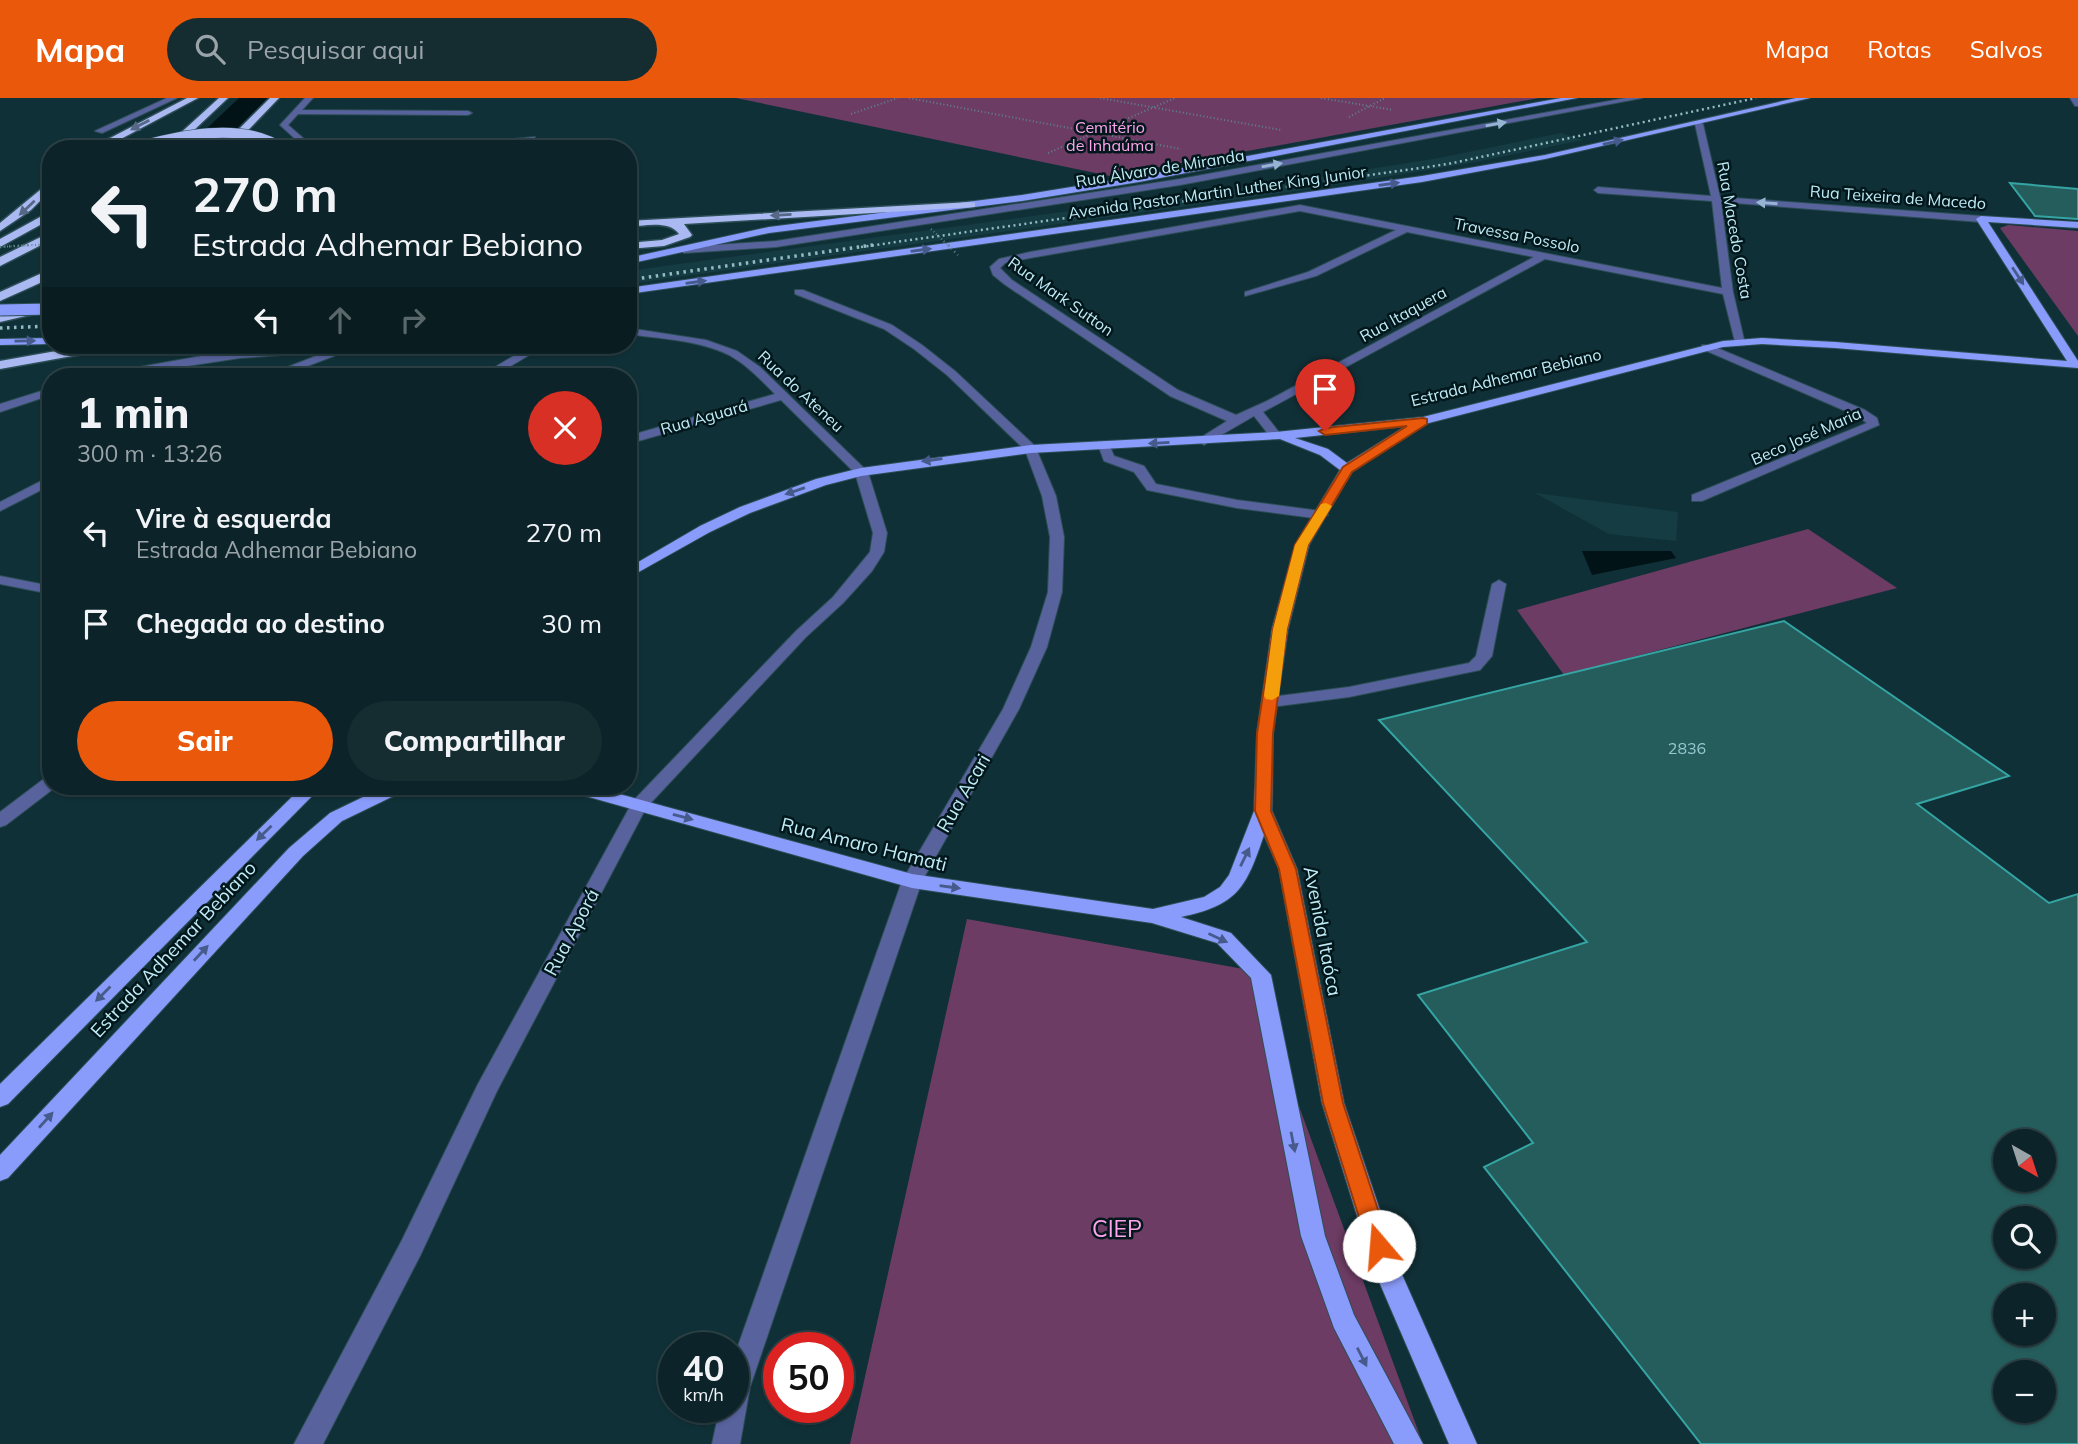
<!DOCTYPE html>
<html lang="pt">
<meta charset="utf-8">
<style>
:root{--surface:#0c2429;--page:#152c31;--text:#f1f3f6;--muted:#9aa4a8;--line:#2c4146;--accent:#ea580c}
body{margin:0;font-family:Mulish,sans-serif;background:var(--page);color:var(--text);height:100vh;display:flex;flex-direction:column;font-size:26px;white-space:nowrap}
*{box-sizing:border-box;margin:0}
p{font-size:23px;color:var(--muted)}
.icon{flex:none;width:38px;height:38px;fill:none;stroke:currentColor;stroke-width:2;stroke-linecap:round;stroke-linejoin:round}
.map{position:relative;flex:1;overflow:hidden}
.details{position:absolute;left:42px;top:270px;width:595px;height:427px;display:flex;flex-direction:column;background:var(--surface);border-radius:28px;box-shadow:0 2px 5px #0004,0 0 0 2px var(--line)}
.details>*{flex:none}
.hud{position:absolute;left:42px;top:42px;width:595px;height:214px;border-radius:28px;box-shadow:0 2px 5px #0004,0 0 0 2px var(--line);background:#0c2429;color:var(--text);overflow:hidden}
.needle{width:46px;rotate:141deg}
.tools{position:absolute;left:1993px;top:1031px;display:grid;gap:14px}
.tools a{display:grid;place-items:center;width:63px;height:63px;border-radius:50%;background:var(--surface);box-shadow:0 2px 5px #0004,0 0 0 2px var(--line);font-size:35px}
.speed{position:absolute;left:658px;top:1234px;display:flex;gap:14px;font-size:35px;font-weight:700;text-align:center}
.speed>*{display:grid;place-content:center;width:91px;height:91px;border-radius:50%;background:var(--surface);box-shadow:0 2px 5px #0004,0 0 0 2px var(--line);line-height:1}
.speed small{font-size:18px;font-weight:400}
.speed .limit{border:10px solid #d22;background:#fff;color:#111}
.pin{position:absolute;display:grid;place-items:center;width:60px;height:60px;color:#fff;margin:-72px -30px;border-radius:50% 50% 50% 0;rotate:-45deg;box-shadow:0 0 7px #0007}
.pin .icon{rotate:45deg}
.me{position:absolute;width:77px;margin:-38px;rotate:342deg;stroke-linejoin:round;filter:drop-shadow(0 0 5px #0008)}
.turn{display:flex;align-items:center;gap:24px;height:147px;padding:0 35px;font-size:32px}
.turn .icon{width:91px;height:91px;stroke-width:2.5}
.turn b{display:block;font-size:49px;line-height:60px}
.lanes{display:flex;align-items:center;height:66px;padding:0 35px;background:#0003;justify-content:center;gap:35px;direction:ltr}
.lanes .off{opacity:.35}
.round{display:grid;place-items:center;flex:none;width:74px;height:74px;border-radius:37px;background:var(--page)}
.head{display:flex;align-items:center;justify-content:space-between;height:119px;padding:0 35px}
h1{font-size:42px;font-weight:800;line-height:52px}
.button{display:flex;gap:14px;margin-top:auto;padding:14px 35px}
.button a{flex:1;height:80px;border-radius:42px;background:var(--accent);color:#fff;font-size:28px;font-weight:800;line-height:80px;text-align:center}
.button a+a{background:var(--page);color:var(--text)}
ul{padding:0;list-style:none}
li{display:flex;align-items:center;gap:21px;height:91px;padding:0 35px}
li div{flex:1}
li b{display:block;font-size:26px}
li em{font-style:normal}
header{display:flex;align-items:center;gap:42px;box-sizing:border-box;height:98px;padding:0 35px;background:var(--accent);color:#fff}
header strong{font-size:33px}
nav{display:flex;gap:38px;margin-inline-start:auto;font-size:24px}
.search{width:490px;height:63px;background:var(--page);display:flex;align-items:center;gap:18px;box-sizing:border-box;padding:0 24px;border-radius:38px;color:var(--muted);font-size:26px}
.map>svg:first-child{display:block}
.built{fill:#163c43}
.green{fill:#6d3c64}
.water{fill:#011317}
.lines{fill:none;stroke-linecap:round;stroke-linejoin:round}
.river{fill:#011317;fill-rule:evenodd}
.building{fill:#255d5c;stroke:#35a5a4;stroke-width:2;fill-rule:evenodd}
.minor-casing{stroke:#2c4e56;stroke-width:2}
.major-casing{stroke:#2c4e56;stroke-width:2}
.highway-casing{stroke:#2c4e56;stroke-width:3}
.path{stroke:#5e848c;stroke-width:2;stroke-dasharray:1 2.5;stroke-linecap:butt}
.minor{fill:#58639d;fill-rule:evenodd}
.major{fill:#8a9cfb;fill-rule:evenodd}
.highway{fill:#abb9f2;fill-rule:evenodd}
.rail-far1{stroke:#92bbc5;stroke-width:2.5;stroke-dasharray:2 3.5;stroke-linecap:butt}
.rail{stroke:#92bbc5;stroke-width:3.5;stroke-dasharray:2.5 4.5;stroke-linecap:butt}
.major-bridge-casing{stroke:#2c4e56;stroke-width:13;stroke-linecap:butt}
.highway-bridge-casing{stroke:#2c4e56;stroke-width:11;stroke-linecap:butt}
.path-bridge-far1{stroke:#5e848c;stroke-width:2;stroke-dasharray:1 2.5;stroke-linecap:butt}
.path-bridge{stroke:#5e848c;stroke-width:2.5;stroke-dasharray:1 3.5;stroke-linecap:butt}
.major-bridge{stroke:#8a9cfb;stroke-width:11}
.highway-bridge{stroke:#abb9f2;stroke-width:10}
.oneway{fill:#96b5d3}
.oneway2{fill:#566886}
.oneway3{fill:#465a8b}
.route{fill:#ea580c;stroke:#983908;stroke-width:2}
.slow{fill:#f59e0b}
.labels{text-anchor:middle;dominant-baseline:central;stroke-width:5;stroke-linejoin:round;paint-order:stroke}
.far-park-label{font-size:16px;fill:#ffa4ed;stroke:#02171b}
.far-street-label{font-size:16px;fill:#bfecf7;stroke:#02171b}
.number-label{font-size:16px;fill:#98c8d0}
.street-label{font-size:19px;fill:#bfecf7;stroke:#02171b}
.near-park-label{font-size:23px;fill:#ffa4ed;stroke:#02171b}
</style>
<header>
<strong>Mapa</strong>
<div class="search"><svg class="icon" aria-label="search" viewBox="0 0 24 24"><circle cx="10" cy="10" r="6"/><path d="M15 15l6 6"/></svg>Pesquisar aqui</div>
<nav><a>Mapa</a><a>Rotas</a><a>Salvos</a></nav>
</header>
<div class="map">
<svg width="2078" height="1346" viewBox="0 0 2078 1346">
<rect width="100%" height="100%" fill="#103037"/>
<g class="built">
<polygon points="1561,35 1583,42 1476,64 1317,90 628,186 628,173 1319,79 1439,60"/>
<polygon points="1535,395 1678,414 1676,443 1609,436"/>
</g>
<g class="green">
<polygon points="736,0 1539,0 1110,78"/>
<polygon points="2008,127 2078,133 2078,238 2000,130"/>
<polygon points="1808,431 1897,490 1564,577 1517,512"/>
<polygon points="967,821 1249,872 1423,1346 850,1346"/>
</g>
<polygon class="water" points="1582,453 1671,453 1676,460 1592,477"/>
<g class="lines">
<polygon class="river" points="239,0 268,0 216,51 185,51"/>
</g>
<g class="building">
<polygon points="2010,85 2078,91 2078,121 2035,118"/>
<path d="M1784,523L2009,678L1917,706L2049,805L2078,796V1346H1701L1484,1069L1533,1045L1418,897L1587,844L1379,622ZM2006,1043H2044V1082H2006ZM2006,1120H2044V1158H2006ZM2006,1197H2044V1236H2006ZM2006,1274H2044V1312H2006Z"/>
</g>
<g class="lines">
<defs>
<g id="minor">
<polygon points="167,0 177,0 102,35 95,33"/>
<polygon points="305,0 313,0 302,12 468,13 472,15 468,17 298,16 288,27 311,47 310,51 302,51 303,48 280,27"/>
<polygon points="1626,0 1642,0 1180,87 776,149 684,155 679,152 684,149 776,143 1180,81"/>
<polygon points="2070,0 2078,0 2078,8 2075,8"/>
<path d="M1699,24L1703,26L1720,99L1981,118L1986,121L1981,124L1721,104L1733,194L1745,246L1735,244L1723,196L1545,161L1263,314L1282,338L1280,341H1272L1254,318L1204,347L1198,343L1200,340L1227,323L1170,298L1004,186L993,177L990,169L999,161L1030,154L1300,107L1722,190L1712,103L1598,95L1594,92L1598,89L1711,98L1695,26ZM1300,113L1396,132L1308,174L1245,194V198L1316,178L1407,134L1534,159L1267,303L1236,317L1178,292L1012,182L1000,170L1005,165L1030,160Z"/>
<polygon points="535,39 532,43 439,51 401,51"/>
<polygon points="795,192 803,192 892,227 922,247 955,273 1035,348 1056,398 1064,439 1062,494 1047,549 1019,611 922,783 750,1289 740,1346 712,1346 720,1309 733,1309 733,1262 902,783 1003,611 1031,549 1048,494 1050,439 1042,398 1025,352 947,277 914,251 884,231 795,196"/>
<path d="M628,230L706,242L737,253L760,269L868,374L887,435L884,454L872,473L843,505L806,539L646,710L497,993L420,1158L323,1346H294L402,1142L478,986L633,703L796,533L833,499L870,454L873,435L855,375L781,302L628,346V338L775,296C761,282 747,267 729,257C699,242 661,241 628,236Z"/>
<polygon points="328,247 382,247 376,250 332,253 336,256 334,258 281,278 265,278 326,254 240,260 121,278 100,278 106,275 207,257"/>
<polygon points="532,247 546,247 494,278 480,278"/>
<polygon points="1702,247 1710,247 1865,312 1877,320 1879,327 1702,403 1692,403 1692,397 1867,325 1857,318 1702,251"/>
<polygon points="51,290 51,297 0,314 0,306"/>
<polygon points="1104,343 1108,344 1114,358 1144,368 1156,386 1237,402 1321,413 1328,417 1321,421 1237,410 1147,392 1134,374 1104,363 1098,347"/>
<polygon points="51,378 51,387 0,413 0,404"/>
<polygon points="0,478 51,488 51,496 0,486"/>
<polygon points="1499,482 1506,486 1492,558 1480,572 1349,599 1271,609 1263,604 1271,599 1349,589 1469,565 1476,558 1492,486"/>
<polygon points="51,678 51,688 57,688 6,727 0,729 0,714 45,680"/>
</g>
<g id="major">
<polygon points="1561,0 1577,0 1139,84 1022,103 769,135 628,166 628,160 769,129 1022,97 1139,78"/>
<polygon points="1796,0 1810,0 1545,61 1422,84 628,196 628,190 1422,78 1545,57"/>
<path d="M1981,118L2078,124V130L1988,124L2078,263V270L1835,250L1762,246L1723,249L1425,326L1352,373L1309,447L1288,531L1273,635L1272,713L1297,771L1344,1005L1400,1172L1477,1346H1449L1374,1172L1322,1005L1279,771L1264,737C1246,790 1238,807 1181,819L1231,835L1271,877L1325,1138L1354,1217L1423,1346H1394L1334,1230L1301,1138L1251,880L1217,845L1152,825L912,790L564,692L561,688H590L912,776L1153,811L1204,799L1220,789L1229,777L1254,713L1257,635L1272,531L1295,447L1340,372L1320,357L1280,341L1031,355L861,378L826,387L750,415L710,434L628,480V470L700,428L740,409L816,381L861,370L1031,347L1276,334L1423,319L1723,243L1762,240L1835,244L2067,263L1976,121ZM1406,328L1347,365L1328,351L1295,340Z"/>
<polygon points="51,240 51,246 0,247 0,241"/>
<polygon points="303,688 322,688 8,1006 0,1009 0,986"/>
<polygon points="386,688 409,688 406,692 342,723 303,758 8,1080 0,1083 0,1057 289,750 330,715"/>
</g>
<g id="highway">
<polygon points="187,0 198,0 102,51 89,51"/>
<polygon points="219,0 228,0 174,51 163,51"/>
<polygon points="270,0 279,0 230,51 219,51"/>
<polygon points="51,83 51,92 31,112 0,133 0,125"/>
<path d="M971,104L975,105V109L684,126L692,137L690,139L664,148L628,151V145L662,142L679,136C669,122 644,128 628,129V123Z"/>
<polygon points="51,113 51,121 0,149 0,141"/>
<polygon points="51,134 51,142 0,168 0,159"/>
<polygon points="51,171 51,180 0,203 0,194"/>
<polygon points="39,207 43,208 43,214 0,224 0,216"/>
<polygon points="90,247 118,247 111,251 0,271 0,263"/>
</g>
</defs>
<use href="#minor" class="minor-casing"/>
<use href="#major" class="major-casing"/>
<use href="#highway" class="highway-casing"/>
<g class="path">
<polyline points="909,0 1181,51"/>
<polyline points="1100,0 1281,32"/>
<polyline points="1321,0 1393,12"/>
<polyline points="851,16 898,0"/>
<polyline points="1349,19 1385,0"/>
<polyline points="1048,55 1175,0"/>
</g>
<use href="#minor" class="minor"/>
<use href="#major" class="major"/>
<use href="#highway" class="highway"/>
<polyline class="rail-far1" points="861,149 1448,66 1756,0"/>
<g class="rail">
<polyline points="628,182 873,147"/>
<polyline points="0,230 51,228"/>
</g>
<defs>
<polyline id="major-bridge" points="0,212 51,211"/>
<path id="highway-bridge" d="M131,51C175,38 243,22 283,51"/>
</defs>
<use href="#major-bridge" class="major-bridge-casing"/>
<use href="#highway-bridge" class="highway-bridge-casing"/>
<g class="path-bridge-far1">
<polyline points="931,131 950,149"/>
<polyline points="0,149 51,146"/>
</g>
<g class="path-bridge">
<polyline points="948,147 958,157"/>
<polyline points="0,149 29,147"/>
</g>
<use href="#major-bridge" class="major-bridge"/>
<use href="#highway-bridge" class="highway-bridge"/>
</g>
<defs><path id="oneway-solid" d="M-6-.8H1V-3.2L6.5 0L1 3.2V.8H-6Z" transform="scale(1.75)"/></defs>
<g class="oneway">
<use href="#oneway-solid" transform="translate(1496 26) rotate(-10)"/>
<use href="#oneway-solid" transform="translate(1272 67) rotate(-10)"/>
<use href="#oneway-solid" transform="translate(1767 105) rotate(-176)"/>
</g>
<g class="oneway2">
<use href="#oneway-solid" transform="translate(140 27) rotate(153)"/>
<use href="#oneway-solid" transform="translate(27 110) rotate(137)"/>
<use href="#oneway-solid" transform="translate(781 117) rotate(177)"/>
</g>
<g class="oneway3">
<use href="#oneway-solid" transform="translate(1613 44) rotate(-13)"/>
<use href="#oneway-solid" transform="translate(1389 86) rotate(-8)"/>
<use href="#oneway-solid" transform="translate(921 152) rotate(-8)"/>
<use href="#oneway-solid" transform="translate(2018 178) rotate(57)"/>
<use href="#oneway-solid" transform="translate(696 184) rotate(-8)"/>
<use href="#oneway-solid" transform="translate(25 243) rotate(-1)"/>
<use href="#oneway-solid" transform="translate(1159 345) rotate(177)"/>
<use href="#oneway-solid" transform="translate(932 362) rotate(172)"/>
<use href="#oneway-solid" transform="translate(795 393) rotate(161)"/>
<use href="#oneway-solid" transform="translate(683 719) rotate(15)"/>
<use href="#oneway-solid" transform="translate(264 735) rotate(136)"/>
<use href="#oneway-solid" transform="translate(1245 759) rotate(-64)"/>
<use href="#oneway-solid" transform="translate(950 789) rotate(8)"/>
<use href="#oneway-solid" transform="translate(1218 840) rotate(25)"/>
<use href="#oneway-solid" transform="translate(201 855) rotate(-47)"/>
<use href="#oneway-solid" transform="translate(103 896) rotate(135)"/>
<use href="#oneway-solid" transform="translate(46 1022) rotate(-48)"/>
<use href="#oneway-solid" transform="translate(1293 1044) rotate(79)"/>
<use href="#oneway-solid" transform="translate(1362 1259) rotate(63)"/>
</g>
<polygon class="route" points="1423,320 1427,321 1427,326 1352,374 1308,447 1287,531 1273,635 1271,713 1296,771 1343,1005 1390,1148 1387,1155 1379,1158 1371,1155 1368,1148 1323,1005 1279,771 1255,713 1257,635 1273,531 1295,447 1343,369 1407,328 1325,337 1319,333 1325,330"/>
<polygon class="slow" points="1326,405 1332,408 1308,447 1287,531 1279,598 1272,602 1266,601 1264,598 1273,531 1295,447 1321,406"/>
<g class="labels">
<g class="far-park-label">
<text x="1110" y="29">Cemitério<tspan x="1110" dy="18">de Inhaúma</tspan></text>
</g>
<g class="far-street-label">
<text transform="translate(1160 70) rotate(-9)">Rua Álvaro de Miranda</text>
<text transform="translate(1217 94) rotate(-8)">Avenida Pastor Martin Luther King Junior</text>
<text transform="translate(1898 99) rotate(4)">Rua Teixeira de Macedo</text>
<text transform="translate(1735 132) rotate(80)">Rua Macedo Costa</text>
<text transform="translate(1517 137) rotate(11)">Travessa Possolo</text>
<text transform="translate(1061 198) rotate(35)">Rua Mark Sutton</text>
<text transform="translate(1403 216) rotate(-29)">Rua Itaquera</text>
<text transform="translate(1506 279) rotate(-14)">Estrada Adhemar Bebiano</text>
<text transform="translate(801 293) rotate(43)">Rua do Ateneu</text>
<text transform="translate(704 319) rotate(-16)">Rua Aguará</text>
<text transform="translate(1806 338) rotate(-24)">Beco José Maria</text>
</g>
<g class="number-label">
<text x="1687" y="650">2836</text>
</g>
<g class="street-label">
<text transform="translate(963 695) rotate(-60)">Rua Acari</text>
<text transform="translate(864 746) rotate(14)">Rua Amaro Hamati</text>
<text transform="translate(1323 833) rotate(79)">Avenida Itaóca</text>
<text transform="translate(571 834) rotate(-62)">Rua Aporá</text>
<text transform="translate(173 851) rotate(-47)">Estrada Adhemar Bebiano</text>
</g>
<g class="near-park-label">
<text x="1117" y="1130">CIEP</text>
</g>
</g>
</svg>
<div class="tools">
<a><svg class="needle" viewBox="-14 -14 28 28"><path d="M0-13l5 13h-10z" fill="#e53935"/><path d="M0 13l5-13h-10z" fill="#9aa4a8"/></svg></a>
<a><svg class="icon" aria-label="search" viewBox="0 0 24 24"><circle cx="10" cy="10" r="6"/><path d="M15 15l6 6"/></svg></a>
<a>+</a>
<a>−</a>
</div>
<div class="speed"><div>40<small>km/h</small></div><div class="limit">50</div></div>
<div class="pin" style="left:1325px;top:333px;background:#d93025"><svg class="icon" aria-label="arrive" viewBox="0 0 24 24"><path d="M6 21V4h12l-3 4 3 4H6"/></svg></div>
<svg class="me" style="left:1379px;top:1148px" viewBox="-20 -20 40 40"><circle r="19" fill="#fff"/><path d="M0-13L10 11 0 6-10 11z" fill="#ea580c"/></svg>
<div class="hud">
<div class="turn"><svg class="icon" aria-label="left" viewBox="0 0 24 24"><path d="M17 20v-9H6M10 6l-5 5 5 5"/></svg><div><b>270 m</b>Estrada Adhemar Bebiano</div></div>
<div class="lanes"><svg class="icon" aria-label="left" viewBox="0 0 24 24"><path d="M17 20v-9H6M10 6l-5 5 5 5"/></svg><svg class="icon off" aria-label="ahead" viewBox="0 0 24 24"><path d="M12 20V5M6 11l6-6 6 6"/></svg><svg class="icon off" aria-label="right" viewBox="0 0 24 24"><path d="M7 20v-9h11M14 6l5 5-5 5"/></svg></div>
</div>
<section class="details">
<div class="head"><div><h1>1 min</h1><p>300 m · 13:26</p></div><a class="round" style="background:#d93025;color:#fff"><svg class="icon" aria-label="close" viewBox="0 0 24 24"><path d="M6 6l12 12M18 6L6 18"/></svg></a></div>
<ul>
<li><svg class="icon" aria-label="left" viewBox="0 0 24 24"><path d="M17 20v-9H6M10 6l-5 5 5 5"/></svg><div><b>Vire à esquerda</b><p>Estrada Adhemar Bebiano</p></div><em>270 m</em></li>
<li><svg class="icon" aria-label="arrive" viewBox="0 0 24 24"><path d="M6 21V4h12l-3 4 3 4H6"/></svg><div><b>Chegada ao destino</b></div><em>30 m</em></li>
</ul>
<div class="button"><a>Sair</a><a>Compartilhar</a></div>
</section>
</div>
